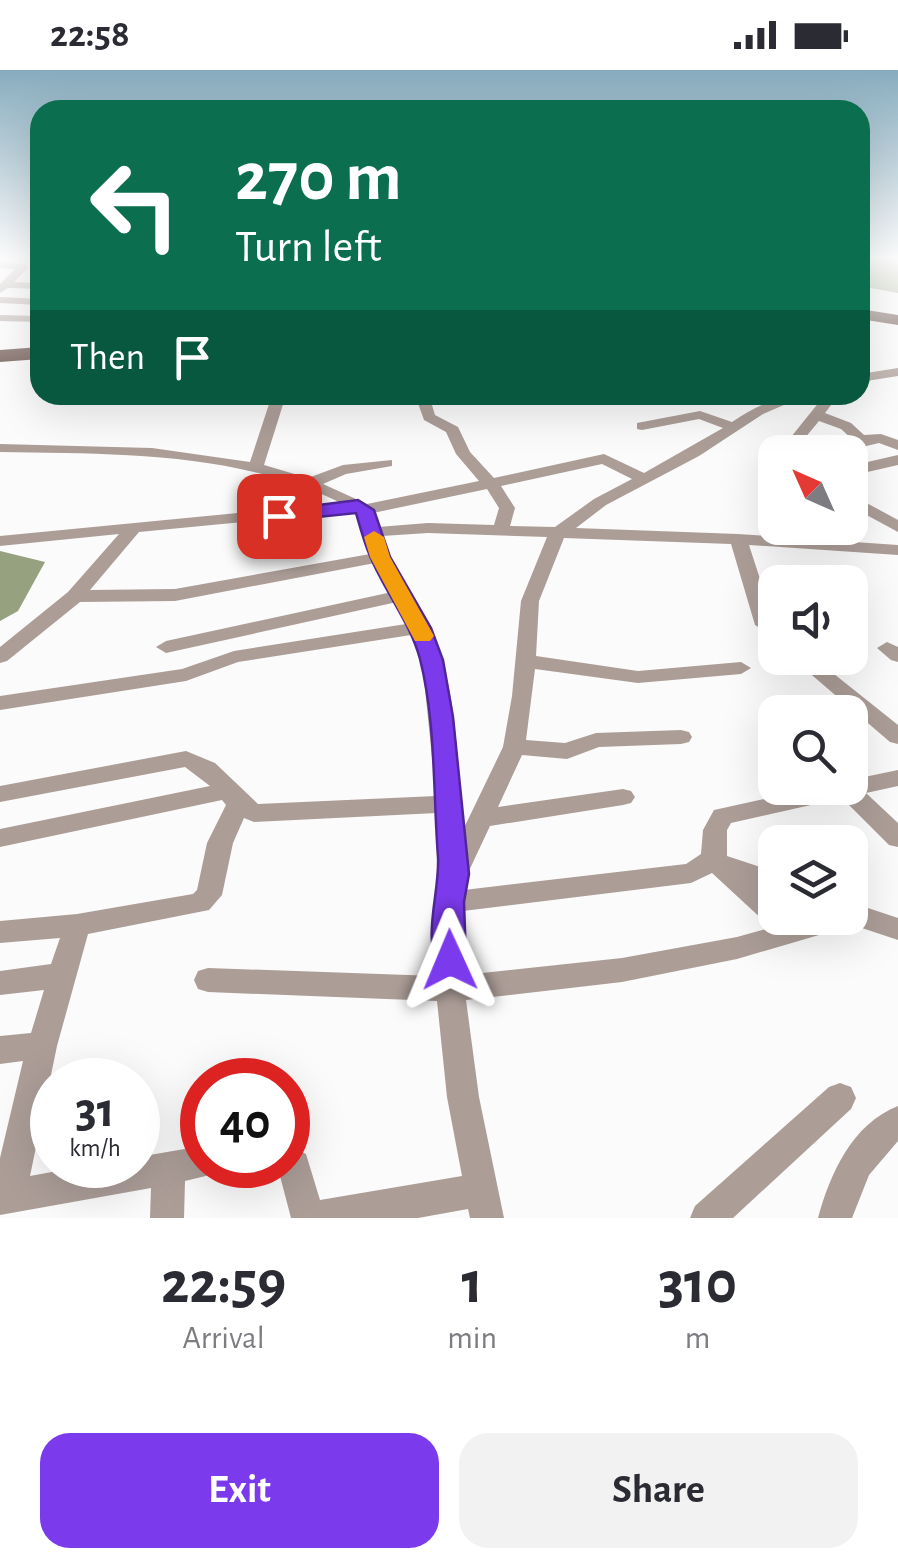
<!DOCTYPE html>
<style>
:root{--surface:#fff;--page:#f2f2f3;--text:#2b2b33;--muted:#7c7c81;--accent:#7c3aed}
body{margin:0;font-family:"Alegreya Sans",sans-serif;background:var(--page);color:var(--text);height:100vh;display:flex;flex-direction:column;font-size:38px;white-space:nowrap}
*{box-sizing:border-box;margin:0}
p{font-size:32px;color:var(--muted)}
.icon{flex:none;width:55px;height:55px;fill:none;stroke:currentColor;stroke-width:2;stroke-linecap:round;stroke-linejoin:round}
.map{position:relative;height:1148px;overflow:hidden}
.drawer{display:flex;flex-direction:column;background:var(--surface);flex:1}
.drawer>*{flex:none}
.banner{position:absolute;left:30px;top:30px;width:840px;height:305px;border-radius:30px;box-shadow:0 10px 40px #0002;background:#0b6e4f;color:#fff;overflow:hidden}
.needle{width:65px;rotate:315deg}
.fabs{position:absolute;left:758px;top:365px;display:grid;gap:20px}
.fabs a{display:grid;place-items:center;width:110px;height:110px;border-radius:20px;background:var(--surface);box-shadow:0 10px 40px #0002;font-size:50px}
.speed{position:absolute;left:30px;top:988px;display:flex;gap:20px;font-size:50px;font-weight:700;text-align:center}
.speed>*{display:grid;place-content:center;width:130px;height:130px;border-radius:50%;background:var(--surface);box-shadow:0 10px 40px #0002;line-height:1}
.speed small{font-size:25px;font-weight:400}
.speed .limit{border:15px solid #d22;background:#fff;color:#111}
.pin{position:absolute;display:grid;place-items:center;width:85px;height:85px;color:#fff;margin:-42px;border-radius:20px;box-shadow:0 5px 15px #0006}
.me{position:absolute;width:110px;margin:-55px;rotate:359deg;stroke-linejoin:round;filter:drop-shadow(0 0 8px #0008)}
.turn{display:flex;align-items:center;gap:35px;height:210px;padding:0 40px;font-size:45px}
.turn .icon{width:130px;height:130px;stroke-width:2.5}
.turn b{display:block;font-size:70px;line-height:85px}
.then{display:flex;align-items:center;height:95px;padding:0 40px;background:#0003;gap:20px;font-size:38px}
.eta{display:flex;justify-content:space-evenly;align-items:center;height:170px;text-align:center}
.eta b{font-size:60px;font-weight:700;line-height:70px}
.cta{display:flex;gap:20px;margin-top:auto;padding:20px 40px}
.cta a{flex:1;height:115px;border-radius:30px;background:var(--accent);color:#fff;font-size:40px;font-weight:700;line-height:115px;text-align:center}
.cta a+a{background:var(--page);color:var(--text)}
.status{display:flex;justify-content:space-between;align-items:center;height:70px;padding:0 50px;background:var(--surface);direction:ltr}
.status svg{height:28px;fill:currentColor}
.map>svg:first-child{display:block}
.water{fill:#95a17f}
.lines{fill:none;stroke-linecap:round;stroke-linejoin:round}
.minor{fill:#ac9d97;fill-rule:evenodd}
.highway{fill:#51352c;fill-rule:evenodd}
.route{fill:#7c3aed;stroke:#51269a;stroke-width:2.5}
.slow{fill:#f59e0b}
</style>
<div class="status"><b>22:58</b><svg viewBox="0 0 49 12"><path d="M0 12V9h3v3zM5 12V6h3v6zM10 12V3h3v9zM15 12V0h3v12zM26 1h20v11H26zM47 4h2v5h-2z"/></svg></div>
<div class="map">
<svg width="898" height="1148" viewBox="0 0 898 1148">
<rect width="100%" height="100%" fill="#fbfbfb"/>
<g class="water">
<polygon points="860,188 898,188 898,223 860,216"/>
<polygon points="0,481 45,492 18,541 0,551"/>
</g>
<g class="lines">
<g class="minor">
<polygon points="0,192 27,195 27,199 14,212 40,213 40,219 8,218 0,223 0,214 15,199 0,198"/>
<polygon points="0,227 40,229 40,235 0,233"/>
<polygon points="0,245 40,246 40,252 0,251"/>
<polygon points="898,298 898,306 860,312 860,304"/>
<path d="M272,325H286L264,395L308,408L343,395L392,390V396L346,404L323,414L367,434L479,411L456,384L446,362L424,350L415,325H429L435,345L458,357L470,382L494,408L604,384L644,403L723,358L699,349L642,360L637,359V353L700,341L732,352C756,336 778,325 807,325L763,344L699,386L606,435L576,458L738,464L898,475V485L749,475L775,555L765,561L755,555L731,474L564,468L539,531L536,586L638,601L741,592L751,598L741,604L638,613L535,599L526,670L565,673L596,663L681,660L689,662L692,667L689,672L681,674L599,677L567,689L522,685L498,737L623,719L631,721L635,727L631,733L623,735L490,756L467,805L464,820L686,794L701,784L703,760L714,740L815,718H850V710L898,700V716L866,723L898,753V777L889,775L842,728L731,753L727,760V786L775,802V823L766,820L775,828V848H787L785,852L775,855L765,852L712,803L691,813L463,841L464,905L622,888L737,867L806,848H850V832L898,848V870L853,855L737,889L622,912L466,930L479,1027L504,1148H470L468,1139L418,1148H291L280,1106L273,1095H288V1075L306,1084L320,1130L462,1106L447,1027L437,931L208,922L198,919L194,910L198,901L208,898L436,906V832L441,804L437,743L254,752L244,748L233,773L222,825L209,840L88,864L57,976L30,1106L90,1095H138V1087L202,1076V1095H217L214,1104L185,1111L184,1148H150L151,1118L0,1145V1088L23,991L0,994V966L31,963L44,920L0,925V901L51,894L60,868L0,873V851L77,844L193,824L197,820L207,773L226,735L222,730L0,777V759L210,716L185,697L0,732V716L186,681L215,693L258,734L436,726L422,590L411,565L238,592L186,611L0,640V626L182,599L234,581L406,554L397,532L166,583L156,577L166,571L392,522L375,493L175,531L80,532L7,591L0,593V577L68,522L119,464L0,476V466L341,433C236,381 114,384 0,382V374L152,378L250,392ZM602,394L632,409L594,429L555,457L510,456L515,438L501,416ZM487,419L499,438L494,455L428,453L378,457L373,443ZM355,441L370,484L175,519L90,520L139,462ZM428,463L547,467L521,531L512,626L503,677L463,760C458,705 458,643 442,590C429,546 397,511 382,466Z"/>
<polygon points="819,325 833,325 834,331 825,343 851,353 864,365 881,364 898,370 898,380 879,373 841,382 827,382 830,375 852,369 841,359 819,351 799,375 798,382 784,382 787,372 820,331"/>
<polygon points="898,385 898,395 850,406 850,396"/>
<polygon points="850,424 898,450 898,462 850,436"/>
<polygon points="887,572 898,577 898,592 891,590 877,578"/>
<polygon points="792,588 814,588 898,655 898,674 890,672"/>
<polygon points="840,1013 851,1017 856,1028 851,1039 733,1148 690,1148 695,1136 829,1017"/>
<path d="M898,1036V1071L869,1105L852,1148H818C830,1104 852,1054 898,1036Z"/>
</g>
<g class="highway">
<polygon points="860,239 898,245 898,255 860,249"/>
<polygon points="40,277 40,289 0,292 0,280"/>
</g>
</g>
<linearGradient id="sky" x2="0" y2="1"><stop stop-color="#87acbe"/><stop offset="0.54" stop-color="#fdfdfd"/><stop offset="1" stop-color="#fdfdfd" stop-opacity="0"/></linearGradient>
<rect width="898" height="349" fill="url(#sky)"/>
<path class="route" d="M358,430L374,440L390,487L431,558L443,590L453,647L469,804L464,832L466,890L461,900L450,904L439,900C422,867 440,822 438,787C433,723 436,652 420,589C410,552 385,522 370,486C364,472 360,457 356,443L279,451L269,446L279,440Z"/>
<polygon class="slow" points="374,461 384,467 390,487 434,566 430,571 415,571 370,487 364,467"/>
</svg>
<div class="fabs">
<a><svg class="needle" viewBox="-14 -14 28 28"><path d="M0-13l5 13h-10z" fill="#e53935"/><path d="M0 13l5-13h-10z" fill="#7c7c81"/></svg></a>
<a><svg class="icon" aria-label="sound" viewBox="0 0 24 24"><path d="M4 9h4l5-4v14l-5-4H4zM17 9q2 3 0 6"/></svg></a>
<a><svg class="icon" aria-label="search" viewBox="0 0 24 24"><circle cx="10" cy="10" r="6"/><path d="M15 15l6 6"/></svg></a>
<a><svg class="icon" aria-label="layers" viewBox="0 0 24 24"><path d="M12 4l9 5-9 5-9-5zM3 14l9 5 9-5"/></svg></a>
</div>
<div class="speed"><div>31<small>km/h</small></div><div class="limit">40</div></div>
<div class="pin" style="left:279px;top:446px;background:#d93025"><svg class="icon" aria-label="arrive" viewBox="0 0 24 24"><path d="M6 21V4h12l-3 4 3 4H6"/></svg></div>
<svg class="me" style="left:450px;top:890px" viewBox="-20 -20 40 40"><path d="M0-17L14 15 0 8-14 15z" fill="#7c3aed" stroke="#fff" stroke-width="4"/></svg>
<div class="banner">
<div class="turn"><svg class="icon" aria-label="left" viewBox="0 0 24 24"><path d="M17 20v-9H6M10 6l-5 5 5 5"/></svg><div><b>270 m</b>Turn left</div></div>
<div class="then">Then<svg class="icon" aria-label="arrive" viewBox="0 0 24 24"><path d="M6 21V4h12l-3 4 3 4H6"/></svg></div>
</div>
</div>
<section class="drawer">
<div class="eta">
<div><b>22:59</b><p>Arrival</p></div>
<div><b>1</b><p>min</p></div>
<div><b>310</b><p>m</p></div>
</div>
<div class="cta"><a>Exit</a><a>Share</a></div>
</section>
